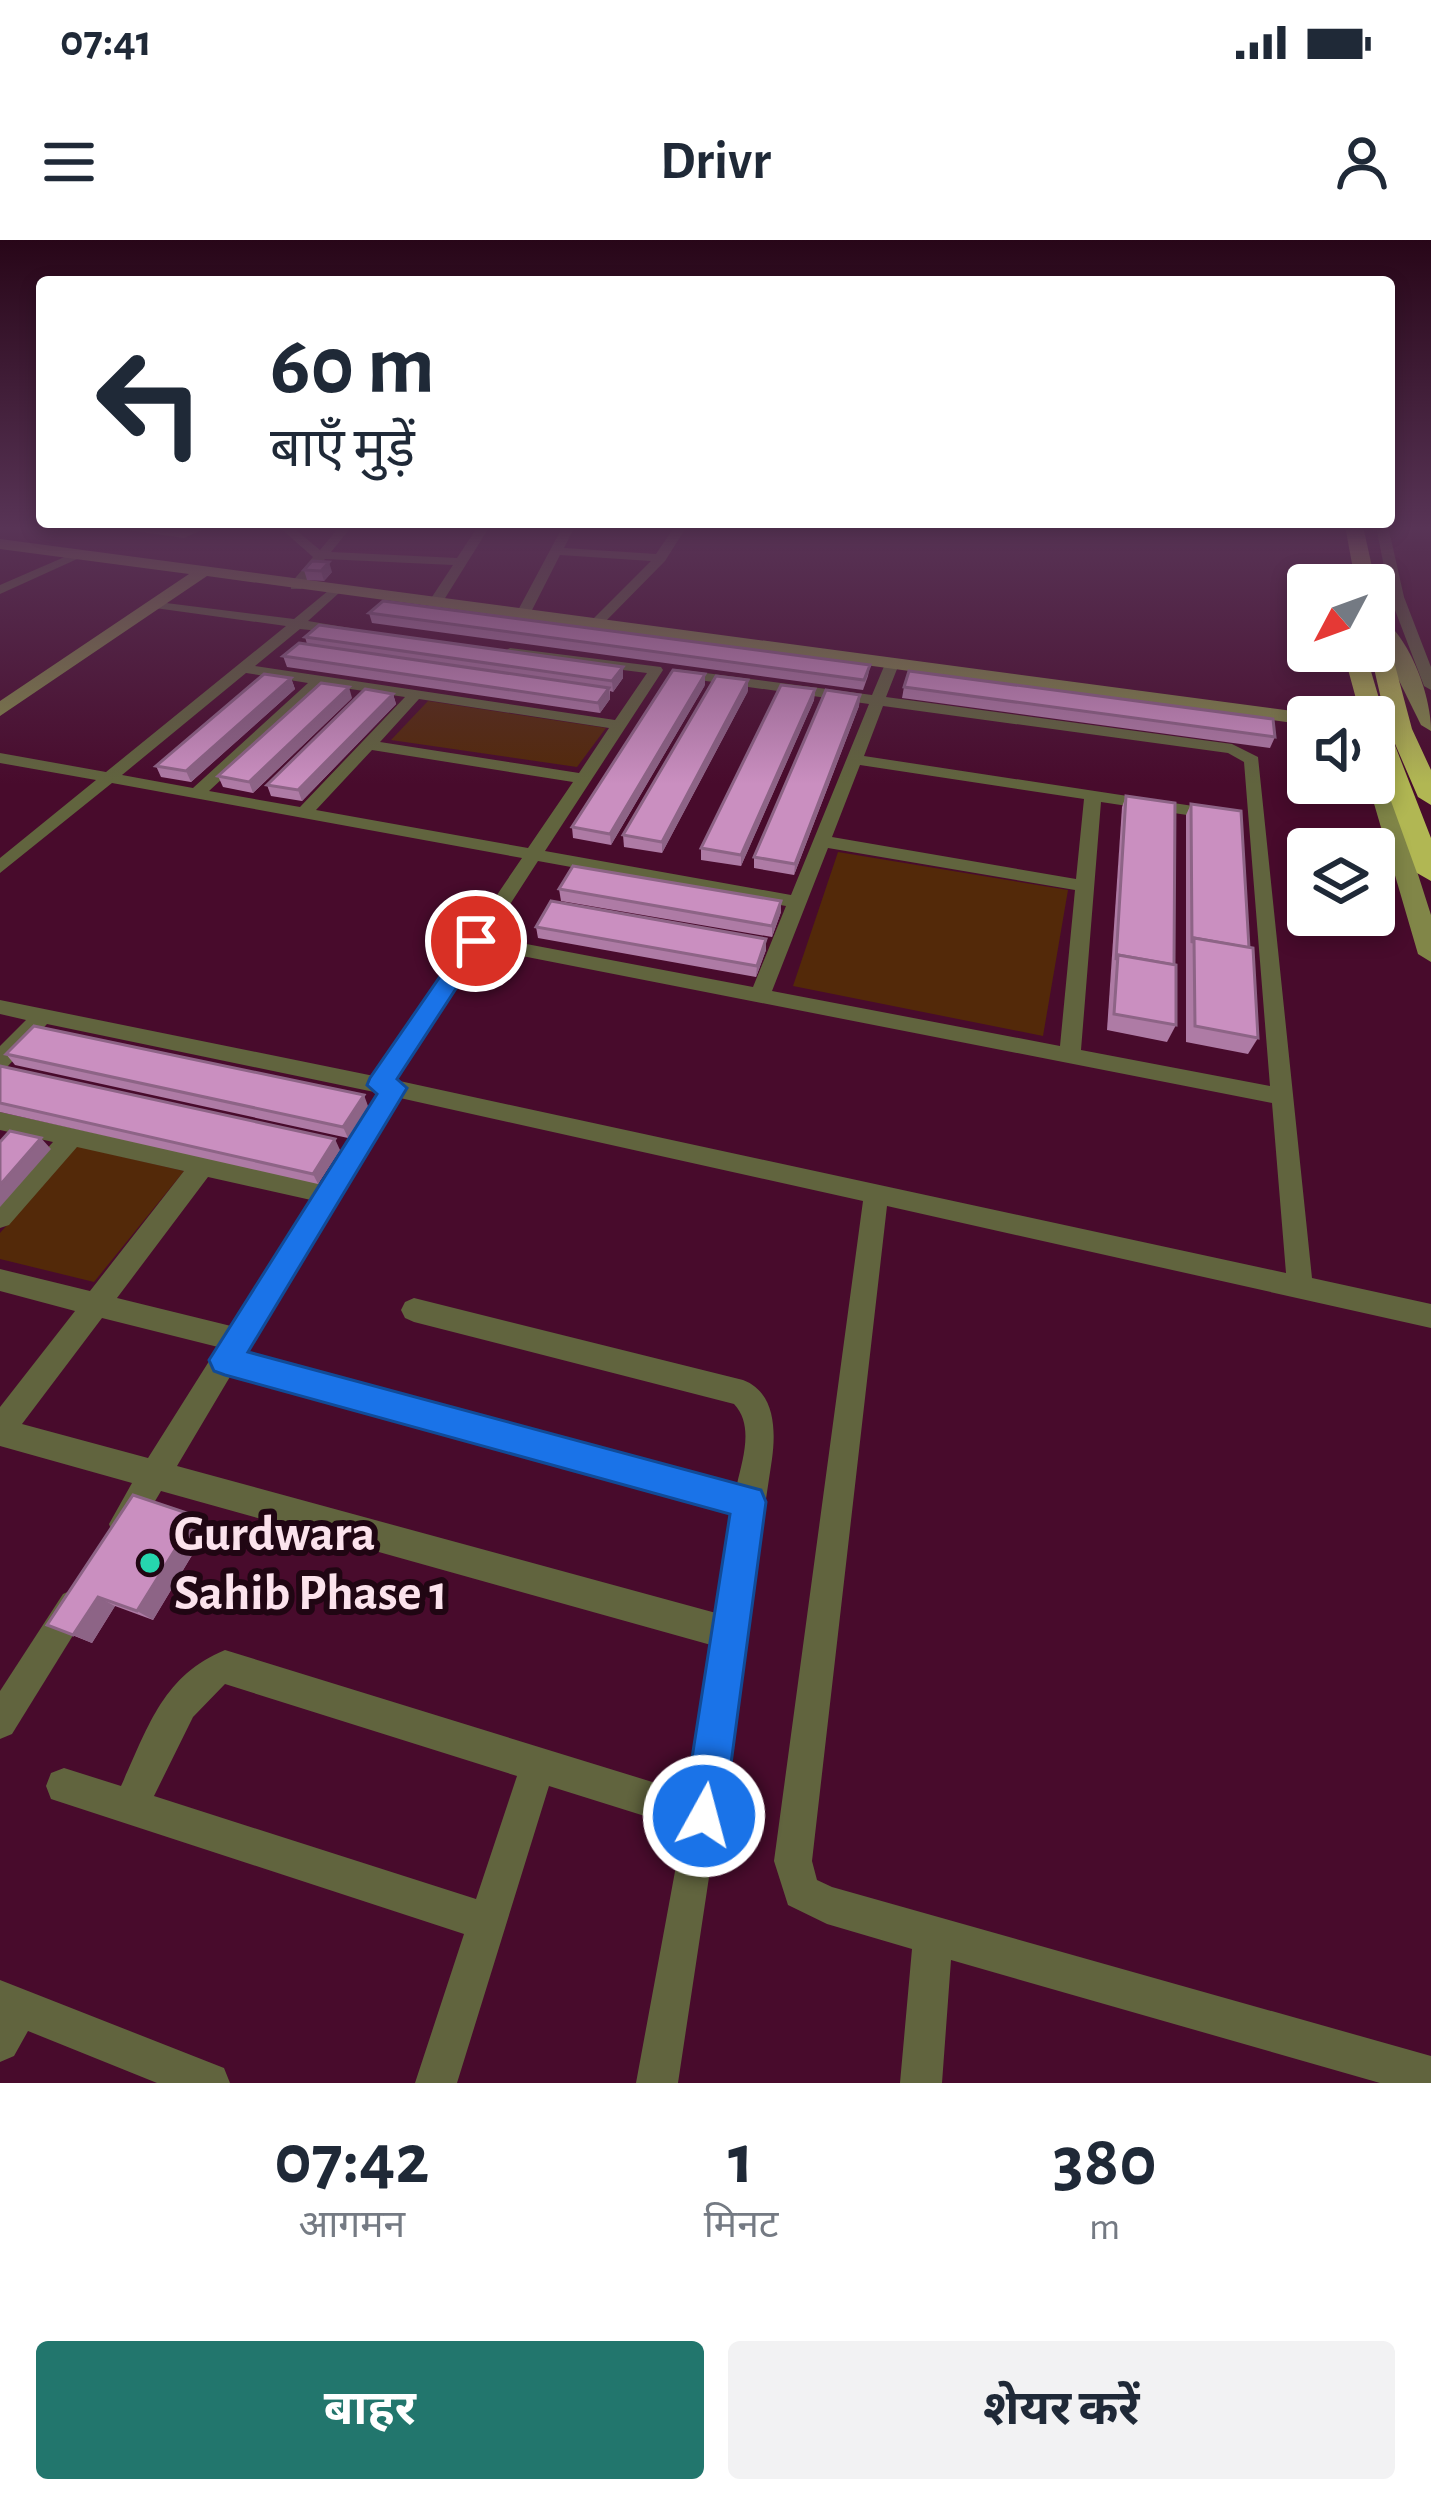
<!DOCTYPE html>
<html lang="hi">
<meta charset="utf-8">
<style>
:root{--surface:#fff;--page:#f2f2f3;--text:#1f2937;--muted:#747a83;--accent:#22766d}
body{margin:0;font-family:"Alegreya Sans","Noto Sans Devanagari",sans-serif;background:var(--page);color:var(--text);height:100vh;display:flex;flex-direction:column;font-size:45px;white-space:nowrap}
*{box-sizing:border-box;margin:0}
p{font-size:39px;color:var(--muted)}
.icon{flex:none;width:66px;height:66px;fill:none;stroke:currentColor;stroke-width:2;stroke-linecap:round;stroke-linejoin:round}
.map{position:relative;height:1843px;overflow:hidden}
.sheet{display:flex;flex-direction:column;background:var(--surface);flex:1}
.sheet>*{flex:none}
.guide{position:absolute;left:36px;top:36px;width:1359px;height:252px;border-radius:12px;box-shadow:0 6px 18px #0003;background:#fff;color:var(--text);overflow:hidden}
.needle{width:78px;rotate:229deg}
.buttons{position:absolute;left:1287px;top:324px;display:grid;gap:24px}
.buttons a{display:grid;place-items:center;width:108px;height:108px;border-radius:12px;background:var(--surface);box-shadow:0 6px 18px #0003;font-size:60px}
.pin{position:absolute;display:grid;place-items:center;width:102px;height:102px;color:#fff;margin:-51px;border:6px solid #fff;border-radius:50%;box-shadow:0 3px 12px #0007}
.me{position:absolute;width:132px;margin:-66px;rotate:7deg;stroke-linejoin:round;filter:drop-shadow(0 0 9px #0008)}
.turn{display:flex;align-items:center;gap:42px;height:252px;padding:0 36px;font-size:54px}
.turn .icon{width:156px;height:156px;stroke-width:2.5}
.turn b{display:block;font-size:84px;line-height:102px}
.eta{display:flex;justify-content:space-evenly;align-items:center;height:204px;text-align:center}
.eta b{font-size:72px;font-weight:700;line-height:84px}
.button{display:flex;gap:24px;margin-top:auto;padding:24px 36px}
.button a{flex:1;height:138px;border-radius:12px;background:var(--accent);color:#fff;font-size:48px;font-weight:700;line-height:138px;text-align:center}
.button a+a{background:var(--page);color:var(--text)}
.status{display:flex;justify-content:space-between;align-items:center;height:84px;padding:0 60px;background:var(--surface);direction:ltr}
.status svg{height:33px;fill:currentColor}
header{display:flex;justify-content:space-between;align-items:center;height:156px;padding:0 36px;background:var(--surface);font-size:54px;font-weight:700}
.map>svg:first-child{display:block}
.green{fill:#532909}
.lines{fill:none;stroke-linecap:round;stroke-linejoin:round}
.street{fill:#61643e;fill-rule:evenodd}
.secondary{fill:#818648;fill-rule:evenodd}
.highway{fill:#b1b753;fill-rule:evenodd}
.wall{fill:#ae7ba5}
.shaded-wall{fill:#8d6486}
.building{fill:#ca8fc0;stroke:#8d6486;stroke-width:3}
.route{fill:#1a73e8;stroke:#114b97;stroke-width:3}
.poi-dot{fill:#26d5ae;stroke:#200613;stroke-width:4.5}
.labels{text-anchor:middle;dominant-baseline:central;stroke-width:12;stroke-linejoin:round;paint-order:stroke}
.near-poi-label{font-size:51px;font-weight:bold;fill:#fbe2ec;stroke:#200613;text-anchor:start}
</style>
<div class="status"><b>07:41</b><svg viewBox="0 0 49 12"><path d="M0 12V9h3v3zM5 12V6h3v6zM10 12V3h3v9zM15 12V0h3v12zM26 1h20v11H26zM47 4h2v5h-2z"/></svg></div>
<header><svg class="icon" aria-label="menu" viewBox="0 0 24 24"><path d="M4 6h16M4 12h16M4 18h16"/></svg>Drivr<svg class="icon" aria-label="person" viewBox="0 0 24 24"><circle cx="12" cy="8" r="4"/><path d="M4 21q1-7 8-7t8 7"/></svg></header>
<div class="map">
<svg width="1431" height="1843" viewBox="0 0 1431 1843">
<rect width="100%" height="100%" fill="#480b2c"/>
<g class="green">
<polygon points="428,461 606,488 577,527 391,500"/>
<polygon points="838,612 1068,650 1043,796 793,746"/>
<polygon points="76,906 184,931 94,1042 0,1019 0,993"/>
</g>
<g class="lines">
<g class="street">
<polygon points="99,286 183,290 211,286 184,298"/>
<polygon points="278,286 291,286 320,310 340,286 352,286 331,312 457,318 478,286 490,286 442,363 435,367 428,363 453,325 325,319 301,349 291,349 291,343 313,317"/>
<polygon points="563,286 575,286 564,308 656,314 675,286 687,286 665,321 601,386 589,383 651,321 560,315 530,374 518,377 516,374"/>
<polygon points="1376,286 1388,286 1404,357 1431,427 1431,450 1424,446 1390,357"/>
<polygon points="76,312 86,315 0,354 0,345"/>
<path d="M334,346L341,350L339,353L308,381L350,388V394L300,389L255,426L615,480L647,433L510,416L503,412L510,408L661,427L663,430L545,611L791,655L869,464L671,436L669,433L676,429L872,455L885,424L892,420L899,424L886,457L1232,504L1258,517L1312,1038L1431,1064V1088L887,966L812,1621L817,1640L832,1647L1431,1816V1843H1380L951,1720L942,1843H900L912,1709L827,1684L788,1665L774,1621L863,961L400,858L245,1114L737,1244C743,1218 754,1185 734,1164L414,1082L405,1078L401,1070L405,1062L414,1058L743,1140C775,1152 776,1190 772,1219L678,1843H636L683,1588L549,1546L457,1843H415L464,1694L51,1559L46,1546L51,1533L64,1528L121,1546C148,1488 162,1436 225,1410L688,1553L711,1405L161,1251L135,1295L124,1299L113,1295L109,1284L132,1243L0,1206V1167L75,1071L0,1051V1029L90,1051L184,931L77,907L9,985L0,988V961L53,902L0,890V872L322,943L379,853L47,784L8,826L0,828V806L26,780L0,774V760L374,836L522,618L112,543L0,633V618L96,540L0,523V513L106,532L286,386L155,368L150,367V361L294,379ZM246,433L308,443L193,548L122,535ZM323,445L405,457L300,567L209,551ZM419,459L609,488L579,533L380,502ZM883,466L1228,513L1244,522L1270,846L1081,810L1101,562L1220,580L1226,579V571L864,516ZM372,510L573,542L528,608L316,570ZM860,525L1084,559L1076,639L832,597ZM828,608L1075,650L1060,806L772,751ZM538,621L786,666L753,747L489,697ZM481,708L1272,863L1286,1033L395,840ZM208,937L311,960L231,1086L117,1058ZM102,1078L218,1107L148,1218L22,1184ZM231,1135L732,1273L716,1373L177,1226ZM225,1444L517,1536L476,1659L154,1556L193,1477Z"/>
<polygon points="74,1349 85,1354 90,1365 85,1376 12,1494 0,1499 0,1451 63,1354"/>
<polygon points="0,1740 224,1828 230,1843 157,1843 28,1791 14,1816 0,1822"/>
</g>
<g class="secondary">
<polygon points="0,299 1308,473 1316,477 1308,477 1308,485 207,336 0,476 0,461 189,334 0,309"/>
<path d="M1374,373C1408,391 1431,454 1431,491L1421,485L1374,390Z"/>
<polygon points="1374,522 1384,528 1431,675 1431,722 1418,714 1368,543 1374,543"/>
</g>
<g class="highway">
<polygon points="1345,286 1363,286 1376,345 1374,347 1356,345"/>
<polygon points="1374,378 1384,384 1412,489 1431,530 1431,565 1418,557 1389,490 1431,598 1431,641 1417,633 1374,514 1374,477 1361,477 1343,411 1365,411 1388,489 1370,411 1374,411"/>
</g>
</g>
<g class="wall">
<polygon points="304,330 332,332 324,341 307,340"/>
<polygon points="369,373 870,425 868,436 863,450 372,383"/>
<polygon points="305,397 623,427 623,438 613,452 610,451 610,459 600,473 287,427 283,416 307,404"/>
<polygon points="291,438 295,449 191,542 161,537 156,526"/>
<polygon points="705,445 611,605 573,598 572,587"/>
<polygon points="904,447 1275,497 1270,508 902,458"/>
<polygon points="815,449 814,460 741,626 701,620 701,608"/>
<polygon points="748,451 662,613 624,607 623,595"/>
<polygon points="393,454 396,464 302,561 271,556 267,545"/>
<polygon points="860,455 859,466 794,635 754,628 754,617"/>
<polygon points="352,458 253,553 223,547 218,536"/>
<polygon points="1126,556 1174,725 1176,785 1167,802 1107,790 1122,567"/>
<polygon points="1191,564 1249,708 1258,798 1248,814 1186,802 1186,575"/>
<polygon points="559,649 781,661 781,672 772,697 561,661"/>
<polygon points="536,687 766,699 766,710 756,737 538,698"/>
<polygon points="6,814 368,866 348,898 15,825"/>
<polygon points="0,826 340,910 318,944 0,872"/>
<polygon points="209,1287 153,1380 115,1366 92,1403 47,1385"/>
</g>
<g class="shaded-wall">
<polygon points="329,322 332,332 324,341 321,331"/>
<polygon points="623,427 623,438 613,452 612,441"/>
<polygon points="705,434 705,445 611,605 610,594"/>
<polygon points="291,438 295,449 191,542 186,531"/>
<polygon points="748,440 748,451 662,613 662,602"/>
<polygon points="349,447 352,458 253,553 249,542"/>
<polygon points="609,448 610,459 600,473 598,463"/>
<polygon points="815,449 814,460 741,626 741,615"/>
<polygon points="393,454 396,464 302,561 298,550"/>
<polygon points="860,455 859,466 794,635 795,624"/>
<polygon points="781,661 781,672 772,697 772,686"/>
<polygon points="766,699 766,710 756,737 757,726"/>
<polygon points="364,855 368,866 348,898 343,887"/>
<polygon points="41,898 51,909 0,967 0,945"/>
<polygon points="335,899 340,910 318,944 313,934"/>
<polygon points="196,1276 209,1287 153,1380 137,1371"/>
<polygon points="98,1357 115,1366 92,1403 73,1395"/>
</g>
<g class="building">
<polygon points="312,321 329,322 321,331 304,330"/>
<polygon points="383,361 870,425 864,440 369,373"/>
<polygon points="319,385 623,427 612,441 305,397"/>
<polygon points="299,403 609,448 598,463 283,416"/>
<polygon points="673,430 705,434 610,594 572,587"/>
<polygon points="909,431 1273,479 1275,497 904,447"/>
<polygon points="264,434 291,438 186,531 156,526"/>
<polygon points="716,436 748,440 662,602 623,595"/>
<polygon points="321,443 349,447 249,542 218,536"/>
<polygon points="781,445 815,449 741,615 701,608"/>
<polygon points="365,449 393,454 298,550 267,545"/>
<polygon points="826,450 860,455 795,624 754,617"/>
<polygon points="1126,556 1175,563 1174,725 1118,715 1116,720"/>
<polygon points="1191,564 1241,571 1249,708 1194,698 1192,703"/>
<polygon points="573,626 781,661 772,686 559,649"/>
<polygon points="551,661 766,699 757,726 536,687"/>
<polygon points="1194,698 1253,708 1258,798 1195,786"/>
<polygon points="1118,715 1176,725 1176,785 1114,774"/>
<polygon points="34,786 364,855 343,887 6,814"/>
<polygon points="0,826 335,899 313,934 0,863"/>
<polygon points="10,891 41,898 0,945 0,902"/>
<polygon points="133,1255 196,1276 137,1371 98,1357 73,1395 47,1385"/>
</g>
<linearGradient id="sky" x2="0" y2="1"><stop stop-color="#280618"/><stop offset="0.53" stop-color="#583456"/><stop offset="1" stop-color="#583456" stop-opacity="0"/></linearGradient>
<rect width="1431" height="544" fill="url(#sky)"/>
<polygon class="route" points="476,694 487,701 397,839 407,848 248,1112 761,1250 766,1262 724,1576 718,1591 704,1597 689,1591 683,1576 730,1274 225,1135 214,1131 209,1120 377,854 367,845 370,838 468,696"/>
<circle class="poi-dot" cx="150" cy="1323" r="12"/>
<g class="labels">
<g class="near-poi-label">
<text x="174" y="1294">Gurdwara<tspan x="174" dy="59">Sahib Phase 1</tspan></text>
</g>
</g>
</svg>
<div class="buttons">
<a><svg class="needle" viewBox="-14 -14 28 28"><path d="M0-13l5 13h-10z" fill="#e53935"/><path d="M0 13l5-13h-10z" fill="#747a83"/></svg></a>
<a><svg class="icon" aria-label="sound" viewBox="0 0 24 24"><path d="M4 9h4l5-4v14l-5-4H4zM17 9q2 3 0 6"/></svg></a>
<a><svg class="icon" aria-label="layers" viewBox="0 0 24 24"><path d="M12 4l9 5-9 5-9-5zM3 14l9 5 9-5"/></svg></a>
</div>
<div class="pin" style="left:476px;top:701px;background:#d93025"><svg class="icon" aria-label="arrive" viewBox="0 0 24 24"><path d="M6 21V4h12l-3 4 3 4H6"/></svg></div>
<svg class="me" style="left:704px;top:1576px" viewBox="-20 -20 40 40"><circle r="17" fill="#1a73e8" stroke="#fff" stroke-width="3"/><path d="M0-11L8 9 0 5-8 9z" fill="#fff"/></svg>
<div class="guide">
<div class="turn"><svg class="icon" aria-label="left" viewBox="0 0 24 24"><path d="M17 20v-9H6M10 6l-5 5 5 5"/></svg><div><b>60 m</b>बाएँ मुड़ें</div></div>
</div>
</div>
<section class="sheet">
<div class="eta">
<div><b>07:42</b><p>आगमन</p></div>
<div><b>1</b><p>मिनट</p></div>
<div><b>380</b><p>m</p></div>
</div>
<div class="button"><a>बाहर</a><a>शेयर करें</a></div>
</section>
